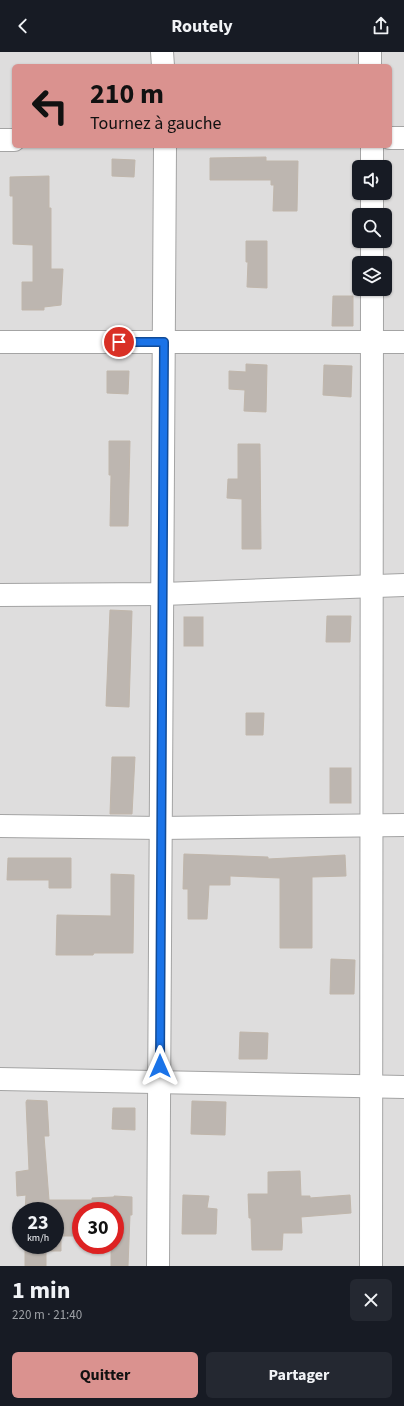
<!DOCTYPE html>
<html lang="fr">
<meta charset="utf-8">
<style>
:root{--surface:#171b24;--page:#242831;--text:#f1f3f6;--muted:#9ea1a6;--accent:#da928f}
body{margin:0;font-family:"Source Sans 3",sans-serif;background:var(--page);color:var(--text);height:100vh;display:flex;flex-direction:column;font-size:15px;white-space:nowrap}
*{box-sizing:border-box;margin:0}
p{font-size:13px;color:var(--muted)}
.icon{flex:none;width:22px;height:22px;fill:none;stroke:currentColor;stroke-width:2;stroke-linecap:round;stroke-linejoin:round}
.map{position:relative;height:1214px;overflow:hidden}
.side{display:flex;flex-direction:column;background:var(--surface);flex:1}
.side>*{flex:none}
.banner{position:absolute;left:12px;top:12px;width:380px;height:84px;border-radius:6px;box-shadow:0 1px 3px #0004;background:#da928f;color:#111;overflow:hidden}
.tools{position:absolute;left:352px;top:108px;display:grid;gap:8px}
.tools a{display:grid;place-items:center;width:40px;height:40px;border-radius:6px;background:var(--surface);box-shadow:0 1px 3px #0004;font-size:20px}
.speed{position:absolute;left:12px;top:1150px;display:flex;gap:8px;font-size:20px;font-weight:700;text-align:center}
.speed>*{display:grid;place-content:center;width:52px;height:52px;border-radius:50%;background:var(--surface);box-shadow:0 1px 3px #0004;line-height:1}
.speed small{font-size:10px;font-weight:400}
.speed .limit{border:6px solid #d22;background:#fff;color:#111}
.pin{position:absolute;display:grid;place-items:center;width:34px;height:34px;color:#fff;margin:-17px;border:2px solid #fff;border-radius:50%;box-shadow:0 1px 4px #0007}
.me{position:absolute;width:44px;margin:-22px;rotate:0deg;stroke-linejoin:round;filter:drop-shadow(0 0 3px #0008)}
.turn{display:flex;align-items:center;gap:14px;height:84px;padding:0 12px;font-size:18px}
.turn .icon{width:52px;height:52px;stroke-width:2.5}
.turn b{display:block;font-size:28px;line-height:34px}
.round{display:grid;place-items:center;flex:none;width:42px;height:42px;border-radius:6px;background:var(--page)}
.summary{display:flex;align-items:center;justify-content:space-between;height:68px;padding:0 12px}
h1{font-size:24px;font-weight:700;line-height:30px}
.action{display:flex;gap:8px;margin-top:auto;padding:8px 12px}
.action a{flex:1;height:46px;border-radius:6px;background:var(--accent);color:#111;font-size:16px;font-weight:700;line-height:46px;text-align:center}
.action a+a{background:var(--page);color:var(--text)}
header{display:flex;justify-content:space-between;align-items:center;height:52px;padding:0 12px;background:var(--surface);font-size:18px;font-weight:700}
.map>svg:first-child{display:block}
.residential{fill:#dedddd;fill-rule:evenodd}
.building{fill:#bdb6b0;stroke:#c0b6ab}
.lines{fill:none;stroke-linecap:round;stroke-linejoin:round}
.street-casing{stroke:#a4a4a4;stroke-width:24}
.street{stroke:#fff;stroke-width:22}
.route-casing{stroke:#114b97;stroke-width:10}
.route{stroke:#1a73e8;stroke-width:7}
</style>
<header><svg class="icon" aria-label="back" viewBox="0 0 24 24"><path d="M15 5l-7 7 7 7"/></svg>Routely<svg class="icon" aria-label="share" viewBox="0 0 24 24"><path d="M12 15V3M7 8l5-5 5 5M5 13v7h14v-7"/></svg></header>
<div class="map">
<svg width="404" height="1214" viewBox="0 0 404 1214">
<rect width="100%" height="100%" fill="#f0eee8"/>
<path class="residential" d="M0,0H404V1214H0ZM14,14H390V94H14ZM359,115H385V141H359ZM359,163H385V189H359ZM359,211H385V237H359ZM21,1159H55V1193H21ZM81,1159H115V1193H81Z"/>
<g class="building">
<polygon points="266,105 266,109 298,109 297,159 273,159 274,133 271,133 271,128 210,128 210,106"/>
<polygon points="112,107 135,108 134,125 112,124"/>
<polygon points="49,124 49,156 51,156 51,217 63,217 61,253 44,255 44,258 22,258 22,230 33,230 33,193 13,192 13,144 10,144 10,125"/>
<polygon points="246,189 267,189 267,236 247,235 248,210 246,210"/>
<polygon points="333,244 353,244 353,274 332,274"/>
<polygon points="246,312 267,313 266,360 244,359 245,338 229,337 229,319 246,320"/>
<polygon points="324,313 352,314 351,345 323,343"/>
<polygon points="107,319 129,319 128,342 107,341"/>
<polygon points="109,389 130,389 128,474 110,474 111,423 109,423"/>
<polygon points="238,392 260,392 261,497 242,497 242,447 227,446 228,427 238,427"/>
<polygon points="110,558 132,559 129,655 106,654"/>
<polygon points="327,564 351,564 350,590 326,590"/>
<rect x="184" y="565" width="19" height="29"/>
<polygon points="246,661 264,661 263,683 246,683"/>
<polygon points="112,705 135,705 132,762 110,762"/>
<rect x="330" y="716" width="21" height="35"/>
<polygon points="184,802 268,805 268,807 345,803 346,824 312,825 312,896 280,896 280,826 230,824 230,833 209,833 207,867 188,867 188,837 183,837"/>
<polygon points="8,806 71,806 71,836 49,836 49,828 7,828"/>
<polygon points="111,822 134,823 133,901 94,901 93,903 56,903 57,863 111,864"/>
<polygon points="331,907 355,908 354,942 330,942"/>
<polygon points="240,980 268,981 267,1007 239,1007"/>
<polygon points="27,1048 47,1049 49,1084 44,1084 49,1148 92,1148 92,1146 114,1145 114,1144 132,1145 132,1163 130,1163 128,1214 111,1214 111,1193 115,1193 115,1159 81,1159 81,1184 61,1184 61,1199 46,1199 46,1214 25,1214 25,1193 55,1193 55,1159 25,1159 26,1143 17,1144 16,1120 29,1118 26,1050"/>
<polygon points="192,1049 226,1050 225,1083 191,1082"/>
<polygon points="113,1056 135,1056 135,1078 112,1077"/>
<polygon points="300,1119 301,1144 310,1144 310,1146 350,1143 351,1161 301,1165 302,1181 283,1181 282,1198 252,1198 251,1166 249,1166 248,1142 268,1142 268,1120"/>
<polygon points="183,1143 209,1144 207,1156 217,1157 216,1182 182,1182"/>
</g>
<g class="lines">
<defs>
<g id="street">
<polyline points="162,0 163,14"/>
<polyline points="370,0 370,14"/>
<polyline points="390,86 404,86"/>
<polyline points="0,88 14,88"/>
<polyline points="372,115 372,94"/>
<polyline points="372,163 372,141"/>
<polyline points="372,211 372,189"/>
<polyline points="0,290 404,290"/>
<polyline points="0,543 163,542 404,533"/>
<polyline points="0,774 161,776 404,773"/>
<polyline points="0,1027 404,1035"/>
<polyline points="158,1214 165,94"/>
<polyline points="371,1214 372,237"/>
</g>
</defs>
<use href="#street" class="street-casing"/>
<use href="#street" class="street"/>
</g>
<g class="lines">
<defs>
<polyline id="route" points="119,290 164,290 160,1014"/>
</defs>
<use href="#route" class="route-casing"/>
<use href="#route" class="route"/>
</g>
</svg>
<div class="tools">
<a><svg class="icon" aria-label="sound" viewBox="0 0 24 24"><path d="M4 9h4l5-4v14l-5-4H4zM17 9q2 3 0 6"/></svg></a>
<a><svg class="icon" aria-label="search" viewBox="0 0 24 24"><circle cx="10" cy="10" r="6"/><path d="M15 15l6 6"/></svg></a>
<a><svg class="icon" aria-label="layers" viewBox="0 0 24 24"><path d="M12 4l9 5-9 5-9-5zM3 14l9 5 9-5"/></svg></a>
</div>
<div class="speed"><div>23<small>km/h</small></div><div class="limit">30</div></div>
<div class="pin" style="left:119px;top:290px;background:#d93025"><svg class="icon" aria-label="arrive" viewBox="0 0 24 24"><path d="M6 21V4h12l-3 4 3 4H6"/></svg></div>
<svg class="me" style="left:160px;top:1014px" viewBox="-20 -20 40 40"><path d="M0-17L14 15 0 8-14 15z" fill="#1a73e8" stroke="#fff" stroke-width="4"/></svg>
<div class="banner">
<div class="turn"><svg class="icon" aria-label="left" viewBox="0 0 24 24"><path d="M17 20v-9H6M10 6l-5 5 5 5"/></svg><div><b>210 m</b>Tournez à gauche</div></div>
</div>
</div>
<section class="side">
<div class="summary"><div><h1>1 min</h1><p>220 m · 21:40</p></div><a class="round"><svg class="icon" aria-label="close" viewBox="0 0 24 24"><path d="M6 6l12 12M18 6L6 18"/></svg></a></div>
<div class="action"><a>Quitter</a><a>Partager</a></div>
</section>
